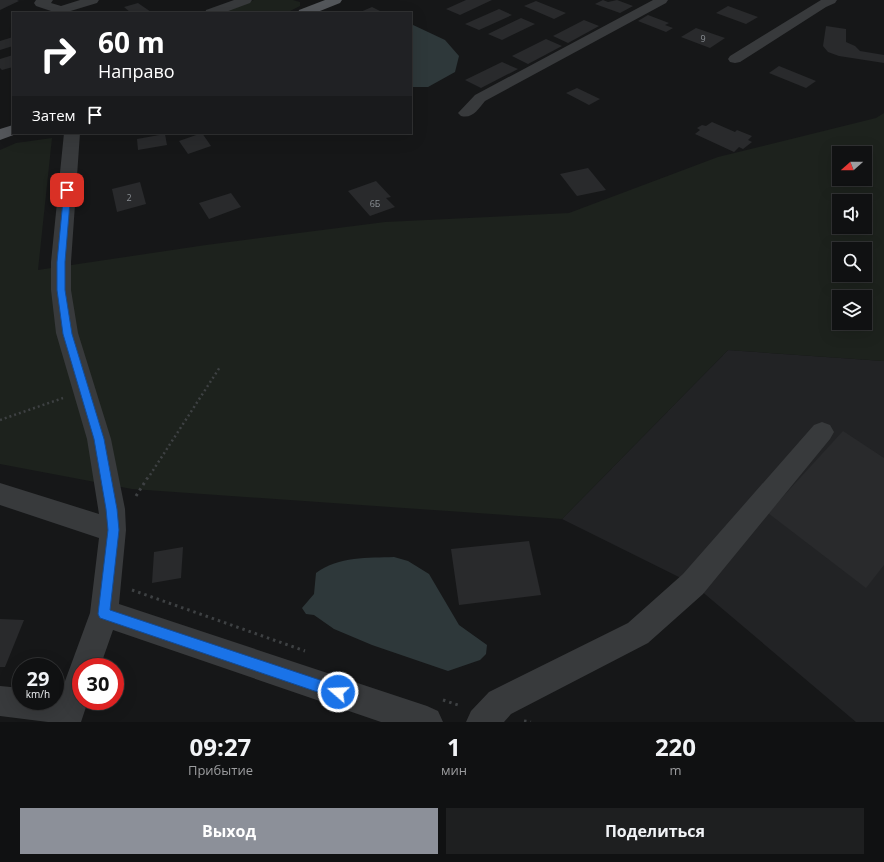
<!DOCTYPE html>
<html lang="ru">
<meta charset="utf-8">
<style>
:root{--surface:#101112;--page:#1e1f20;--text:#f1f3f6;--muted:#9c9d9f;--line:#303132;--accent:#8c9099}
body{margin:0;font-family:"Open Sans",sans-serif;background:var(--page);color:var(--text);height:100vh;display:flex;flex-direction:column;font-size:15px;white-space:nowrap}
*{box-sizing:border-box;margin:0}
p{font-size:13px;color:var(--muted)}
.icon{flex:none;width:22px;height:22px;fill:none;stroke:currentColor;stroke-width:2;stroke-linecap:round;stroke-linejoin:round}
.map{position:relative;height:722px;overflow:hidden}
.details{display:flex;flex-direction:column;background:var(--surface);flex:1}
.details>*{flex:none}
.banner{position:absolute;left:12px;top:12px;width:400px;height:122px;border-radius:0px;box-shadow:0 4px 16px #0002,0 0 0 1px var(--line);background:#202124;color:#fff;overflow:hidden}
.needle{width:26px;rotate:249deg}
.buttons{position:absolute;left:832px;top:146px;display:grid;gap:8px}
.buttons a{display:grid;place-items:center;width:40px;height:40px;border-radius:0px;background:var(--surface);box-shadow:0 4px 16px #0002,0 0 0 1px var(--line);font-size:20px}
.speed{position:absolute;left:12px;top:658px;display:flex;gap:8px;font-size:20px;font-weight:700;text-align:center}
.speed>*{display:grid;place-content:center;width:52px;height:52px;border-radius:50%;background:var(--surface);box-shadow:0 4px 16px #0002,0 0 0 1px var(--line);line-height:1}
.speed small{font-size:10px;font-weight:400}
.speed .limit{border:6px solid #d22;background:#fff;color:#111}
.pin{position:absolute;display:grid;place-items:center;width:34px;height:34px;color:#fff;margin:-17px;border-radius:8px;box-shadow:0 2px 6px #0006}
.me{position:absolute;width:44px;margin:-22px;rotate:289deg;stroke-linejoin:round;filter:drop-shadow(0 0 3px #0008)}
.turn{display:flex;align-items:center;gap:14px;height:84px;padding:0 20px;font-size:18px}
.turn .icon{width:52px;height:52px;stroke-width:2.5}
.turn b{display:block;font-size:28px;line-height:34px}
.then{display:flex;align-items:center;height:38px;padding:0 20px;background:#0003;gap:8px;font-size:15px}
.eta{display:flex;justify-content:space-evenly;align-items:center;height:68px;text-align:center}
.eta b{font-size:24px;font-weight:700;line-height:28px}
.cta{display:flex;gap:8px;margin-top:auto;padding:8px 20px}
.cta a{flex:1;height:46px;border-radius:0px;background:var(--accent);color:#fff;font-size:16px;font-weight:700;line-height:46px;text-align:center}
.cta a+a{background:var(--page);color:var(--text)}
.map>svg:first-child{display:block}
.built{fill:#222325}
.green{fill:#1d221d;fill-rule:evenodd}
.water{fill:#2e383a}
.building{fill:#292a2c}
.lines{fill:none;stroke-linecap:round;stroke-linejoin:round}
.path-far1{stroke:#3e4143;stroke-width:2.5;stroke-dasharray:2 3;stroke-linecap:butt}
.path{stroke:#3e4143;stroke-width:3;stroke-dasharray:2.5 4;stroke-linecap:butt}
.minor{fill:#383a3c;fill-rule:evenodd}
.major{fill:#54575b;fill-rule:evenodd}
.route{fill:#1a73e8;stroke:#114b97}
.labels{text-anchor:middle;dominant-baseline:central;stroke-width:4;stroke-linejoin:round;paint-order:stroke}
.number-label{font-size:9px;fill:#898e93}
</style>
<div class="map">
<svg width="884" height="722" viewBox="0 0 884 722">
<rect width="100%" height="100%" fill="#161718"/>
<polygon class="built" points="728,350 884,361 884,722 856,722 693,584 562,519"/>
<g class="green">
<polygon points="254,0 293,0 300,2 300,6 286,13 219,13"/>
<path d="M884,113V361L728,350L562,519L132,489L0,464V150L16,143L52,138L38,270L206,245L385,222L569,213L718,157L876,118ZM839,153H865V179H839ZM839,201H865V227H839ZM839,249H865V275H839ZM839,297H865V323H839Z"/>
</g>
<g class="water">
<polygon points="411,24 445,40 459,56 455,72 428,87 411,87"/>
<path d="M394,557L408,561L429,574L459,625L487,645L486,654L480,660L448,671L372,645L334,629L314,615L306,614L302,608L314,594L316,573C339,556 368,558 394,557Z"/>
</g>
<g class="building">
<polygon points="0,0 17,0 19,1 0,10"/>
<polygon points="466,0 492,0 460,15 446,9"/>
<polygon points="603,0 608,2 617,0 633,6 620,13 595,4"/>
<polygon points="536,1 566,13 554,19 524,6"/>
<polygon points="138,3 151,12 131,13 124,7"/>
<polygon points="728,6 758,17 746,24 716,13"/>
<polygon points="372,7 384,13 358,13"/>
<polygon points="499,9 512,15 479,30 465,24"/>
<polygon points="648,15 669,23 665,25 673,28 666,32 638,21"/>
<polygon points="521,18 535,24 502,40 488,34"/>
<polygon points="584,20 599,26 568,43 553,36"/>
<polygon points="826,26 846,29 846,42 855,46 860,51 884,55 884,63 839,56 828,52 823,46"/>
<polygon points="696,28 725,38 710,48 681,37"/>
<polygon points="13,37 13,46 0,50 0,41"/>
<polygon points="546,39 562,46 528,64 512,56"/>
<polygon points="13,55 13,67 2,70 0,68 0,59"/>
<polygon points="502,62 518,69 481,88 465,80"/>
<polygon points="779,66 816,81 806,88 769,73"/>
<polygon points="577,88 600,99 589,105 566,93"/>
<polygon points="712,122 735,132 737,130 752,136 748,140 752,142 743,149 739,147 734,152 695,134 700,130 697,128 702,125 706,126"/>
<polygon points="202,133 211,146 188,154 179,141"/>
<polygon points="165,134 167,145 138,150 137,139"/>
<polygon points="588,168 606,190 577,196 560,174"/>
<polygon points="376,181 391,197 386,198 395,207 370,216 348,191"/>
<polygon points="140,182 146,204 117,212 112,189"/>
<polygon points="231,193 241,207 209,219 199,203"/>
<polygon points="843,431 884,458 884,565 866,588 768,513"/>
<polygon points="529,541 541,595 459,605 451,549"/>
<polygon points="183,547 181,578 152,583 154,552"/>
<polygon points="0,619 24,620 5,667 0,667"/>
</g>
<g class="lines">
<g class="path-far1">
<polyline points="0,420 63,398"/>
<polyline points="150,475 220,367"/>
</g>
<g class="path">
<polyline points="136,496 150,474"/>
<polyline points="132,590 305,651"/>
<polyline points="443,700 461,706"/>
<polyline points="524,721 531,722"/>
</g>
<g class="minor">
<polygon points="36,0 53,0 51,3 61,6 80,0 99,0 97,3 64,13 57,13 36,6 34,3"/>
<polygon points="234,0 252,0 250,3 223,13 205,13 206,10"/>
<path d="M653,0H668L666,3L485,101C478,109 473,119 461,116L458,113L475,95Z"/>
<polygon points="821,0 837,0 835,3 826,7 740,62 735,63 730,62 728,59 730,56"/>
<polygon points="64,133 80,133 71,262 71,290 78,333 111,439 125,509 126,530 119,604 427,706 438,711 443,722 381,722 113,630 100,667 81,667 81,701 88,701 81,722 48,722 0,716 0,686 21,688 21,701 55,701 55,692 61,692 90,613 99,538 0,505 0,483 99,514 87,439 56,333 51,290 51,262"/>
<polygon points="822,422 830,425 834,432 830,439 703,594 648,643 511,714 504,722 466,722 471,711 489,692 628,623 683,574 814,425"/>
</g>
<g class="major">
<polygon points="325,0 342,0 340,3 315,13 298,13 299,10"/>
<polygon points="13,125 13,133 19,133 0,140 0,129"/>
</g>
</g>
<polygon class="route" points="67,188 71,190 65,262 65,290 72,334 104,439 117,509 119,530 110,610 338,686 343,688 345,692 343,697 338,699 100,618 98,614 108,530 106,509 94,439 63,334 57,290 57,262 64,190"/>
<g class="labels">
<g class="number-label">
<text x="703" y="38">9</text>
<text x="129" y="197">2</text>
<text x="375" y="203">6Б</text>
</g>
</g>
</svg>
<div class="buttons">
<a><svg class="needle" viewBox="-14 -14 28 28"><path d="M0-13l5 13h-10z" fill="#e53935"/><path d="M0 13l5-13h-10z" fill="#9c9d9f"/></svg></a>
<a><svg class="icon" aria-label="sound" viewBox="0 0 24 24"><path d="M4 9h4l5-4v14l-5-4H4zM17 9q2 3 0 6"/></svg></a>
<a><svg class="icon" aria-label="search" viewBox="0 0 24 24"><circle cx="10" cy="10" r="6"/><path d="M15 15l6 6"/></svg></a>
<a><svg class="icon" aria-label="layers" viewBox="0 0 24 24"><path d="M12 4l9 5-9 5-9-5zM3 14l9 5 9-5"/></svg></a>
</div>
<div class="speed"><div>29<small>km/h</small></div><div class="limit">30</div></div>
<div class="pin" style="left:67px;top:190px;background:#d93025"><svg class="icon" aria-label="arrive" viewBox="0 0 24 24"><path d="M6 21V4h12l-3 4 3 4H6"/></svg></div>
<svg class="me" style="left:338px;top:692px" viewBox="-20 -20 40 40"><circle r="17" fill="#1a73e8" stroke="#fff" stroke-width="3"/><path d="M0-11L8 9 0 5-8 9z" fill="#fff"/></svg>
<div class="banner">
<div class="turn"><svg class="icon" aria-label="right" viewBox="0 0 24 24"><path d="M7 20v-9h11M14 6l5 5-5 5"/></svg><div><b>60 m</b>Направо</div></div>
<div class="then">Затем<svg class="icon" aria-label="arrive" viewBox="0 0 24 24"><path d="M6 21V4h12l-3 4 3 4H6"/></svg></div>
</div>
</div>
<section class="details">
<div class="eta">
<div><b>09:27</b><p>Прибытие</p></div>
<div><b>1</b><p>мин</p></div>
<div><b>220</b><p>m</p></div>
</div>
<div class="cta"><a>Выход</a><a>Поделиться</a></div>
</section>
